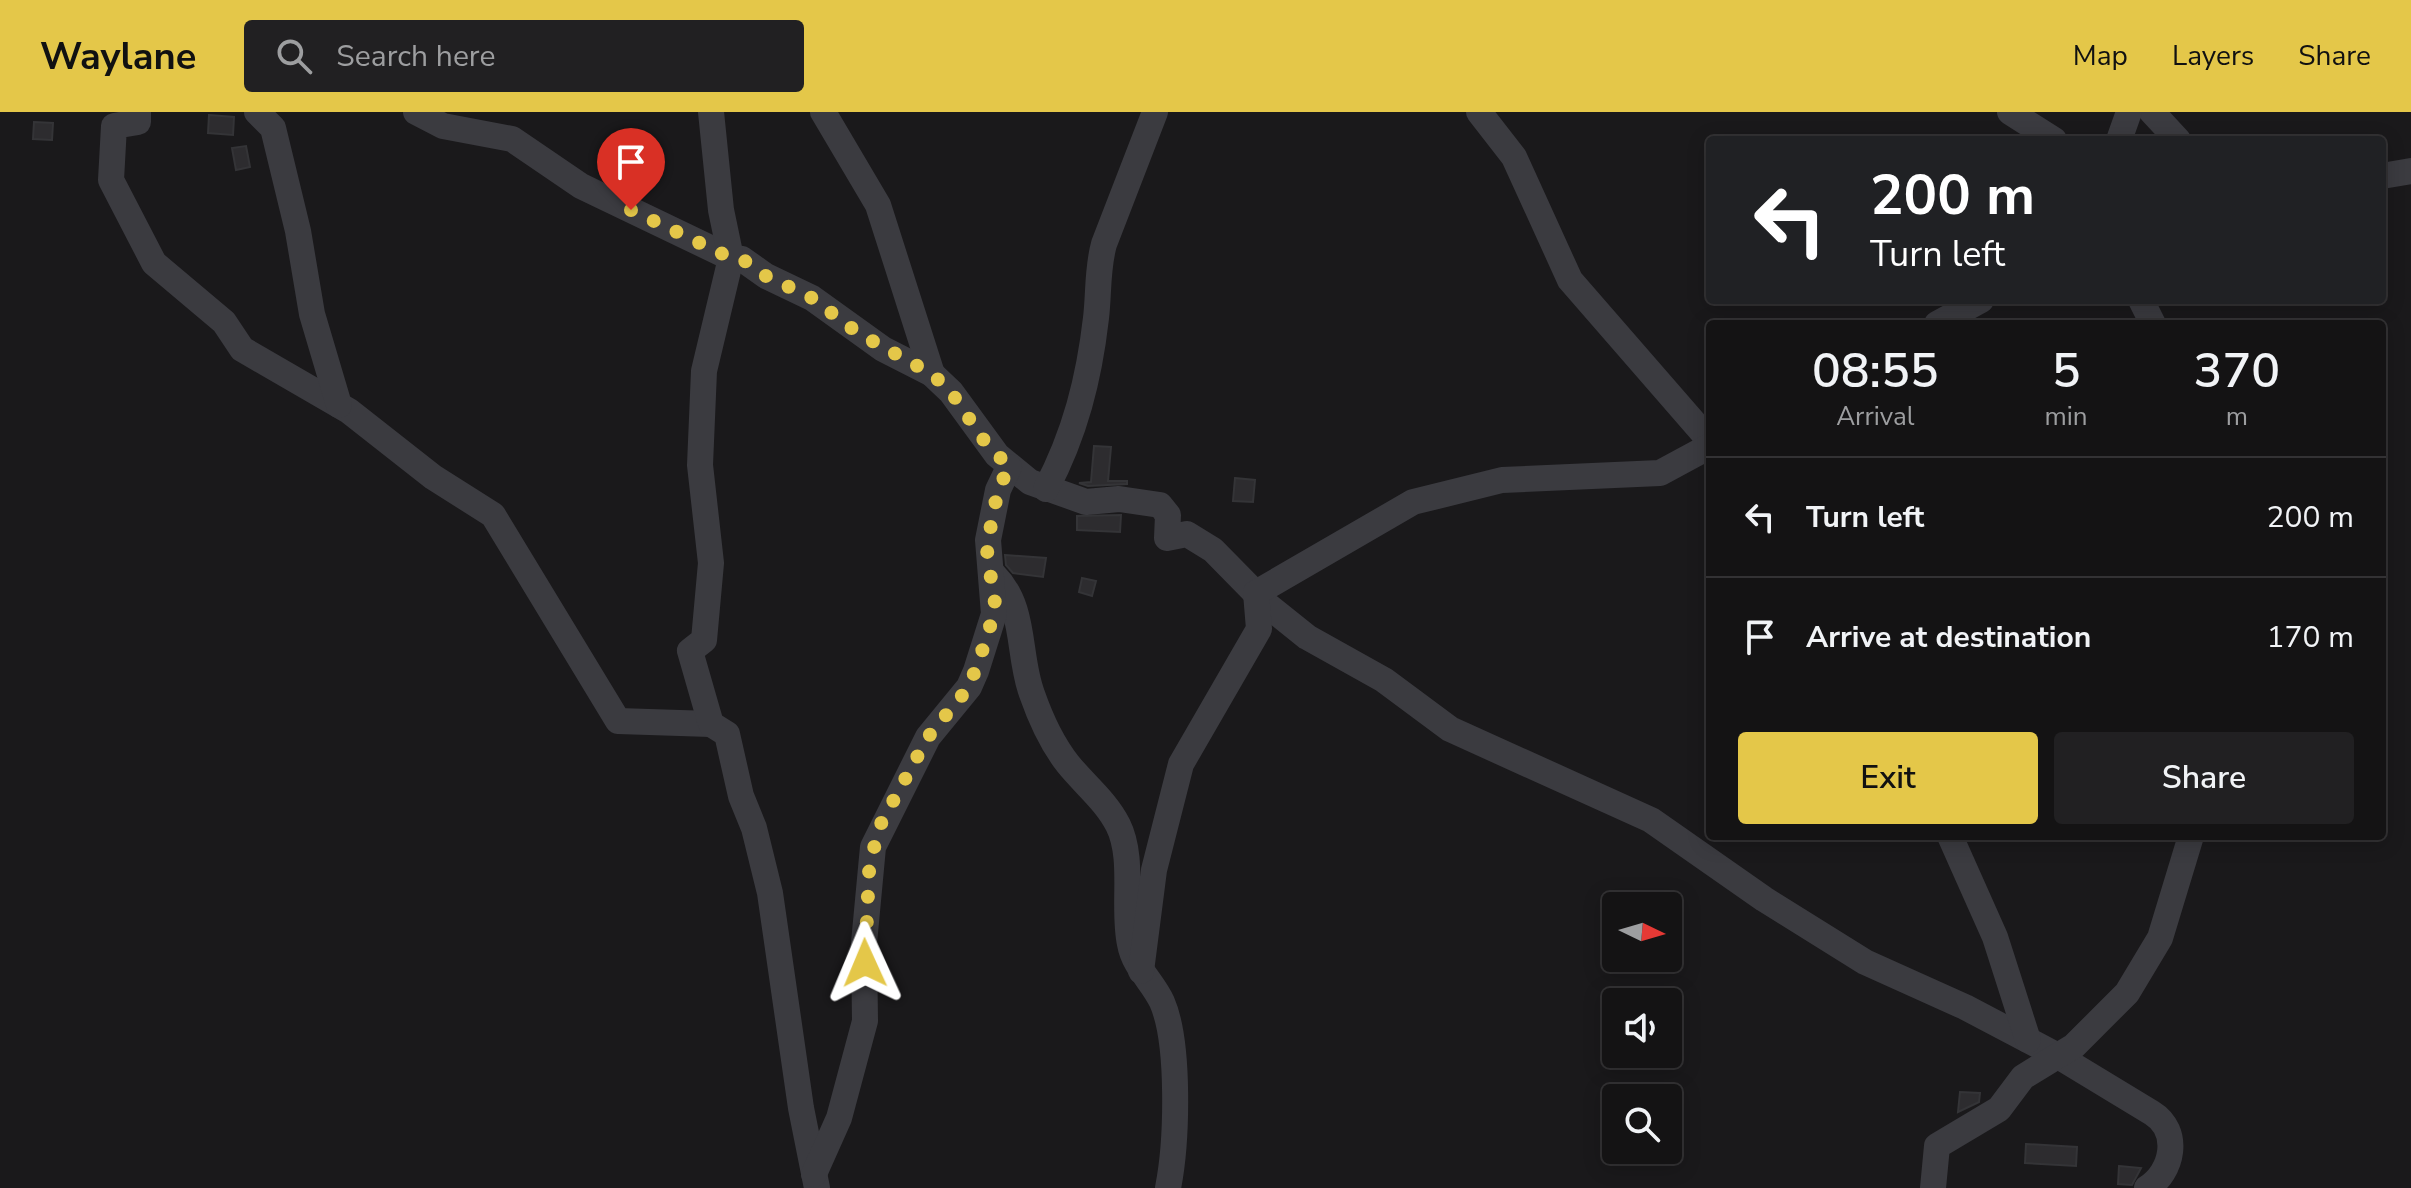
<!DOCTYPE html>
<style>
:root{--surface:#141314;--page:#212022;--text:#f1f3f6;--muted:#9d9ea0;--line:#333234;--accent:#e4c749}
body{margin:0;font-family:"Nunito Sans",sans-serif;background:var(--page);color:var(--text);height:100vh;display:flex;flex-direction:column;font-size:30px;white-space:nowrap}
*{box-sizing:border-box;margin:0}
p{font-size:26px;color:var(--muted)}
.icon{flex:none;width:44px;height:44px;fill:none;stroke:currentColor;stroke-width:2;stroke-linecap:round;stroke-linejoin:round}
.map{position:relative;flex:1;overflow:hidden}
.drawer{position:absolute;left:1706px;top:208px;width:680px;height:520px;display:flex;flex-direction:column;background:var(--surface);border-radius:8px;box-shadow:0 4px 20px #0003,0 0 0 2px var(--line)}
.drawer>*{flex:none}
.banner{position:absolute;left:1706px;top:24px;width:680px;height:168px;border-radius:8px;box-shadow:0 4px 20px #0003,0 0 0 2px var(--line);background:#202124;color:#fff;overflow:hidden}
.needle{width:52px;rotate:95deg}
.buttons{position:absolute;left:1602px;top:780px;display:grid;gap:16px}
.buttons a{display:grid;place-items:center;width:80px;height:80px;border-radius:8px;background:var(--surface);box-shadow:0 4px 20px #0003,0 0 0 2px var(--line);font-size:40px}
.pin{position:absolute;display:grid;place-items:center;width:68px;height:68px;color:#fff;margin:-82px -34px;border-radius:50% 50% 50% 0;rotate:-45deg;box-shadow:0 0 8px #0007}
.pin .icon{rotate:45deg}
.me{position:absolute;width:88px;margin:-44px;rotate:359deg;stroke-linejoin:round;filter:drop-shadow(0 0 6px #0008)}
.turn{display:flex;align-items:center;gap:28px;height:168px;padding:0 32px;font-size:36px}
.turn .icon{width:104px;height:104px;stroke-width:2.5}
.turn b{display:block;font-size:56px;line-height:68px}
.eta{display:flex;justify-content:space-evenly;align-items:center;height:136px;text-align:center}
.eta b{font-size:48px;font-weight:600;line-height:56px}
.primary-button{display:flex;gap:16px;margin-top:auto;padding:16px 32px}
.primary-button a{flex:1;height:92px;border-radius:8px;background:var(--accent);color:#111;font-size:32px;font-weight:600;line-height:92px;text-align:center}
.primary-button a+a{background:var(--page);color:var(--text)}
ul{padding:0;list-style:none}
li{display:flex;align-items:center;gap:24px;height:120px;padding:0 32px;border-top:2px solid var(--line)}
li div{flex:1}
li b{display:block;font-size:30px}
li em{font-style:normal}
header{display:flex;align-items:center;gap:48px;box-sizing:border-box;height:112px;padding:0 40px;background:var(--accent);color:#111}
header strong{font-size:38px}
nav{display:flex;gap:44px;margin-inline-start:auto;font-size:28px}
.search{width:560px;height:72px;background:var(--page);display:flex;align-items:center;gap:20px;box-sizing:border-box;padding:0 28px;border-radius:8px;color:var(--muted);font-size:30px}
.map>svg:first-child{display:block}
.building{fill:#2d2c2f;stroke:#343437;stroke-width:2}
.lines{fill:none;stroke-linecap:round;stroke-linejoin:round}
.minor{stroke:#3b3b40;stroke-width:26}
.route{stroke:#e4c749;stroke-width:14;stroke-dasharray:0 25.2}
</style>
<header>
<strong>Waylane</strong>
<div class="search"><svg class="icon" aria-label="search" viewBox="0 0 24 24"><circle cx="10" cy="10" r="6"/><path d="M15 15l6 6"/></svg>Search here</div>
<nav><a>Map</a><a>Layers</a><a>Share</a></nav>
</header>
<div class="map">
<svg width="2411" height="1076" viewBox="0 0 2411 1076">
<rect width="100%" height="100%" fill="#1a191b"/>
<g class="building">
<polygon points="209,3 234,5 233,23 208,21"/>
<polygon points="34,10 53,11 52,28 33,27"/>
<polygon points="246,34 250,55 236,58 232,36"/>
<polygon points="1094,334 1111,335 1108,369 1127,369 1127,372 1088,374 1079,371 1091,370"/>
<polygon points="1235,366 1255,368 1253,390 1233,389"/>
<polygon points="1121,403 1120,420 1077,418 1077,404"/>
<polygon points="1005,443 1046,446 1043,465 1013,461 1006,453"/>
<polygon points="1082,466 1096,469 1092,484 1079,480"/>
<polygon points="1960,980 1980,981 1979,990 1958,1000"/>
<polygon points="2026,1032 2077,1035 2076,1054 2025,1051"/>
<polygon points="2119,1054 2141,1056 2132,1073 2118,1072"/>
</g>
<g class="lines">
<g class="minor">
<polyline points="138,0 138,10 114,14 111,68 154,151 224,210 242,237 349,299 433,365 493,403 618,609 711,612"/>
<polyline points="257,0 273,16 298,119 312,202 339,293"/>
<path d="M416,0L443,14L512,27L581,74L731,146L742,147L766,164L812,186L883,237L932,262L951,280L997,343L1030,370L1086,390L1119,387L1160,393L1168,403L1167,426L1187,422L1213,438L1267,493L1307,525L1384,568L1450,617L1651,708L1764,787L1865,850L1965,895L2058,944L2152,1001C2181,1019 2173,1060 2147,1076"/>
<polyline points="711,0 721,98 731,146 704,259 700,353 711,451 704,528 690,539 711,612 727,622 741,684 754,716 770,781 801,996 817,1076"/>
<polyline points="823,0 878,93 932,262"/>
<polyline points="1479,0 1514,45 1570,168 1710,329"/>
<polyline points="2010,0 2054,28"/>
<polyline points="2152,0 2178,28"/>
<polyline points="2119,28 2129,0"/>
<polyline points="2382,64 2411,59"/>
<polyline points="2141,188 2153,212"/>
<polyline points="1937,212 1981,188"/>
<path d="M1046,377C1075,322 1089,267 1096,206C1099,181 1097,157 1104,132L1155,0"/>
<path d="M994,463C1027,496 1017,542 1032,582C1040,605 1053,633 1068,652C1084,672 1106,689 1118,713C1135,747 1122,795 1130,832C1134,855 1153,870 1162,890C1180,931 1177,1031 1168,1076"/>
<polyline points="1950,724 1995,825 2028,928"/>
<polyline points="1141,859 1154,758 1181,652 1259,517 1256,481 1413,390 1502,368 1660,361 1710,334"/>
<polyline points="814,1062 839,1006 865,909 864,831 873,735 928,625 969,575 976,559 994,502 988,428 998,378 1009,355"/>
<polyline points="1933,1076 1937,1034 1999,997 2023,965 2074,934 2127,881 2160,826 2191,724"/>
</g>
</g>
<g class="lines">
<polyline class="route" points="631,98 731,146 742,147 766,164 812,186 858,221 932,262 951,280 983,327 1009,355 998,378 988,428 987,444 995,488 989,520 969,575 928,625 878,717 869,760 865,851"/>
</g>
</svg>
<div class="buttons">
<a><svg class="needle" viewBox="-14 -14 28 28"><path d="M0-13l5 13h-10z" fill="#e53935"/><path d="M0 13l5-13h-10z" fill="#9d9ea0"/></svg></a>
<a><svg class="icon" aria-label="sound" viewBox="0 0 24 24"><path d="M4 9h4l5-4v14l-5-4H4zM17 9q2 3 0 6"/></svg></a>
<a><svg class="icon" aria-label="search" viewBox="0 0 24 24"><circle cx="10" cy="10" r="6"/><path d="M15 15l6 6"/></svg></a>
</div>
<div class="pin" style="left:631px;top:98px;background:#d93025"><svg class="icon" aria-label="arrive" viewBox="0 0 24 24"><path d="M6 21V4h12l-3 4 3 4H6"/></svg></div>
<svg class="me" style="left:865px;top:851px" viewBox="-20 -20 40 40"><path d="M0-17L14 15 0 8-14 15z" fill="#e4c749" stroke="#fff" stroke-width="4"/></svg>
<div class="banner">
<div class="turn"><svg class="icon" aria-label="left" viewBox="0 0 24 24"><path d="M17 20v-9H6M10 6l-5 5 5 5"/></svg><div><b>200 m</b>Turn left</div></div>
</div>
<section class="drawer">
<div class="eta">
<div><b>08:55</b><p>Arrival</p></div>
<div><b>5</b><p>min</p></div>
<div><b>370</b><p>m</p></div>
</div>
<ul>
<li><svg class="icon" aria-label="left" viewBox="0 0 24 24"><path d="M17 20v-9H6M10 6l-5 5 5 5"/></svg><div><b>Turn left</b></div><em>200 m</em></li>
<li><svg class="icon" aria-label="arrive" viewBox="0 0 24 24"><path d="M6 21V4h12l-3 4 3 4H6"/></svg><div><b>Arrive at destination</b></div><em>170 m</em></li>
</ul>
<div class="primary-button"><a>Exit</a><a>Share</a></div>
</section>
</div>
